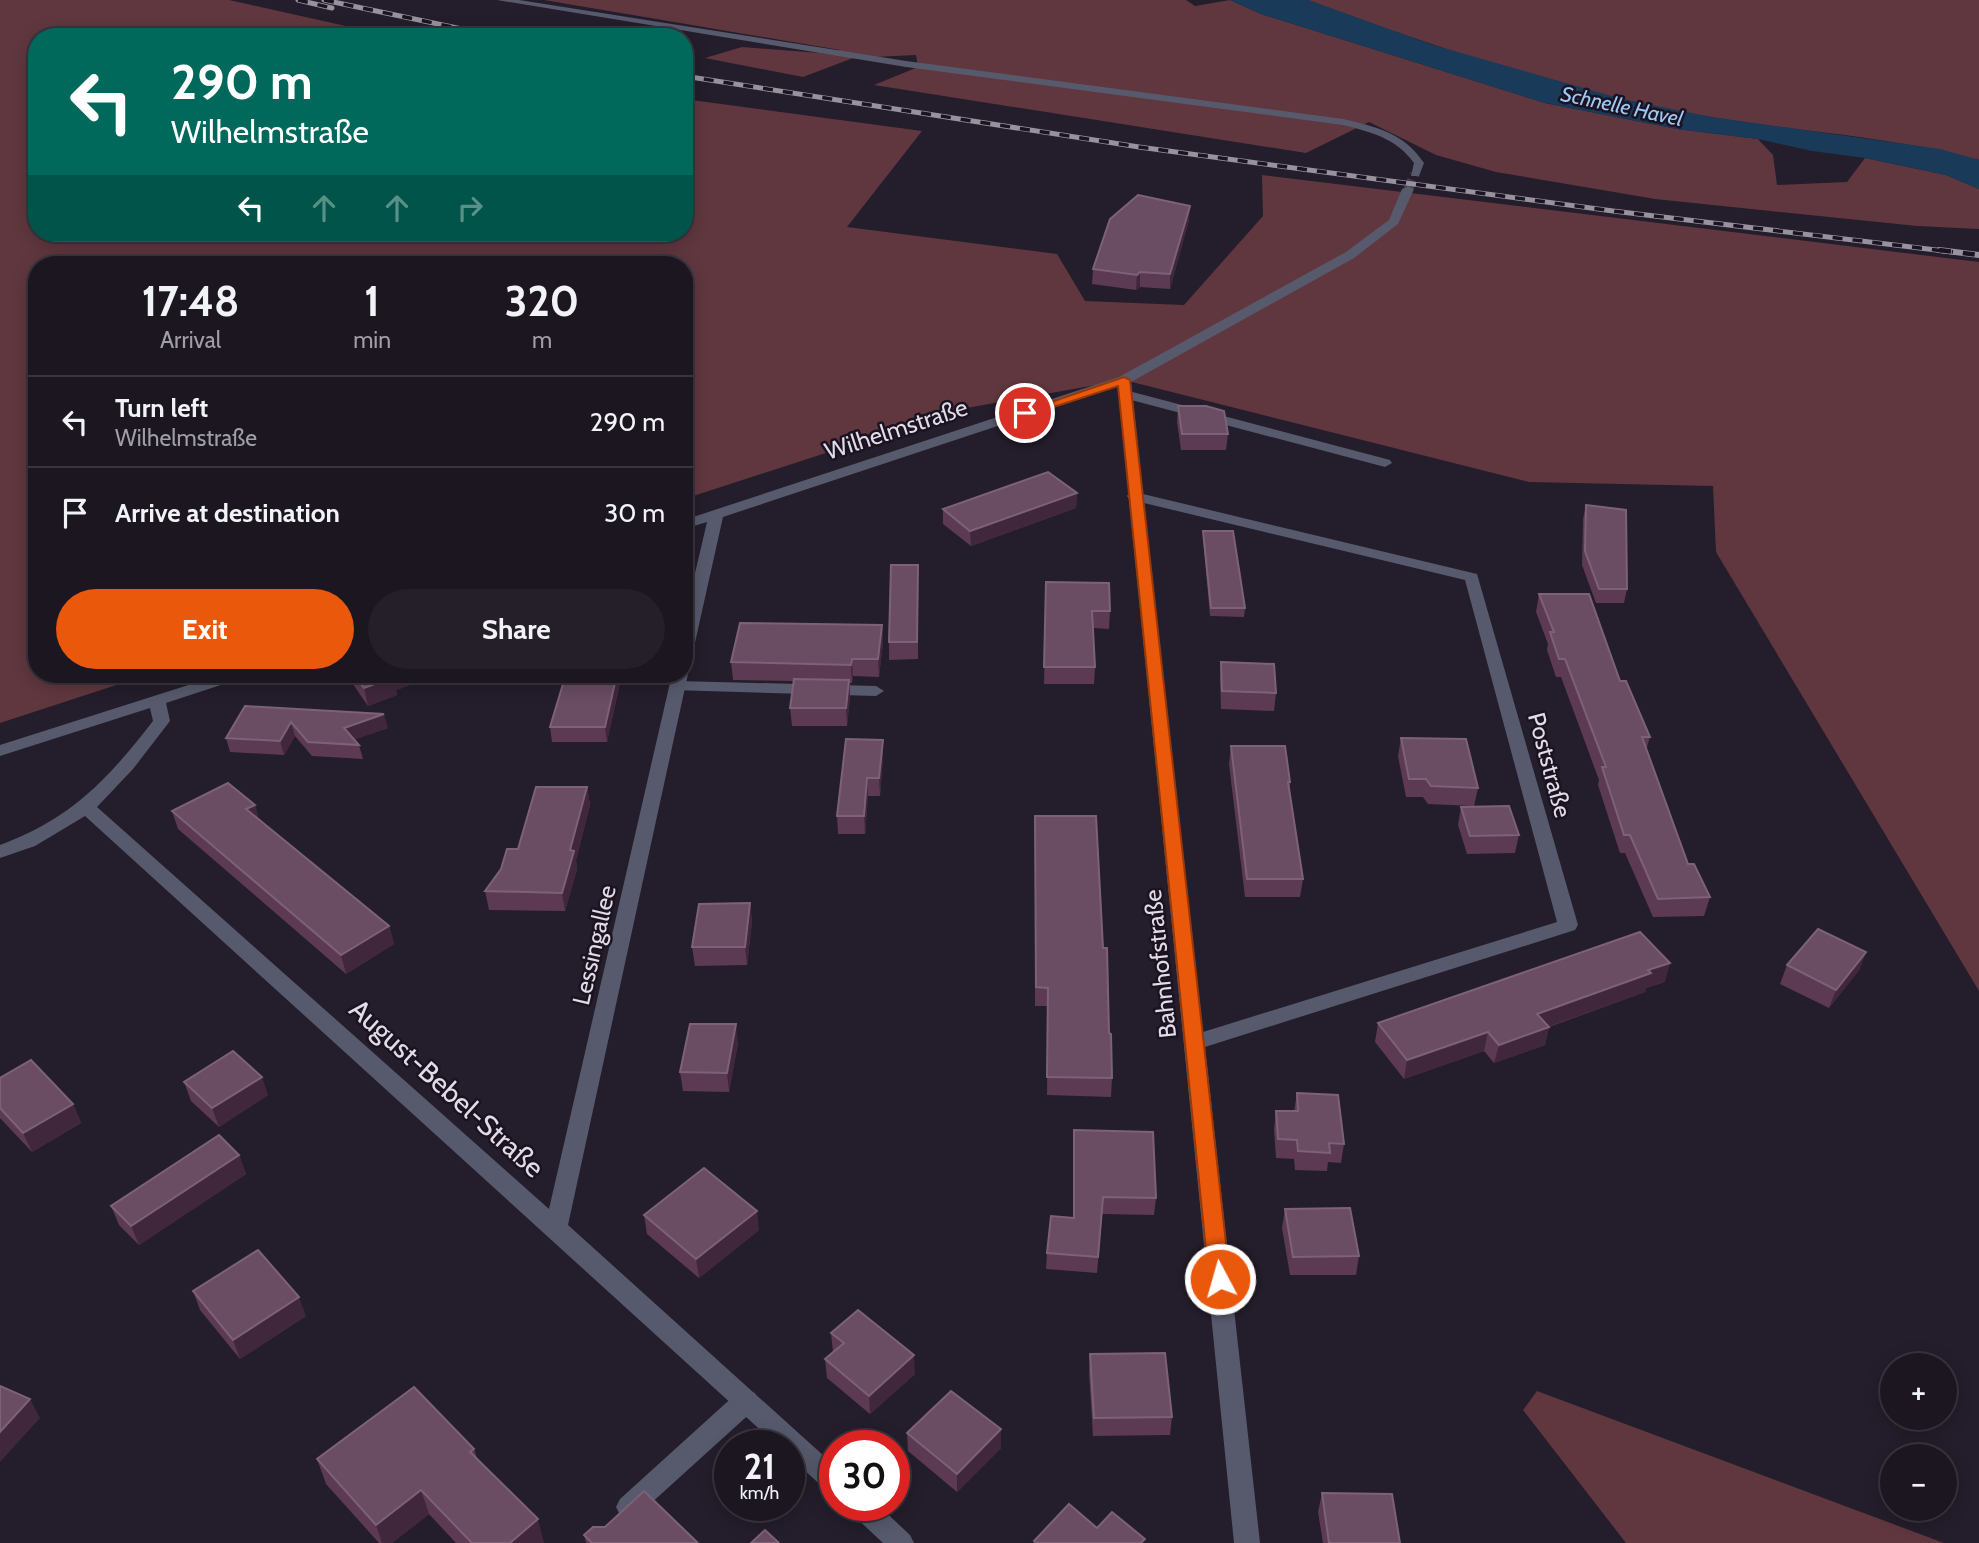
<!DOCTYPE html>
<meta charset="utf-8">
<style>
:root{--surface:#1b1620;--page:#241f29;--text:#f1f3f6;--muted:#a09fa5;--line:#39353e;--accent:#ea580c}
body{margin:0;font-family:Cabin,sans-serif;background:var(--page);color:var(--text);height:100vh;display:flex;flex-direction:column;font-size:26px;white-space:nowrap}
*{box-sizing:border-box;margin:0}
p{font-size:23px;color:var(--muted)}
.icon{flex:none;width:38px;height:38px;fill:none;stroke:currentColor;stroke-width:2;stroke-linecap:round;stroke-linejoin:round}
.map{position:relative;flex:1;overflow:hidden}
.side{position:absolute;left:28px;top:256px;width:665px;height:427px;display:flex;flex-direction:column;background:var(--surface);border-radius:28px;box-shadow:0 4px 18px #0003,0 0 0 2px var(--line)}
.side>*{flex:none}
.banner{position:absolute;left:28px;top:28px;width:665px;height:214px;border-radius:28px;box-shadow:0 4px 18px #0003,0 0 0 2px var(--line);background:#00695c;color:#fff;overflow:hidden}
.buttons{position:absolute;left:1880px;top:1353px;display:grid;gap:14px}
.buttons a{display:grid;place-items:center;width:77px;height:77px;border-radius:50%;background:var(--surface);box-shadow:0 4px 18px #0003,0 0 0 2px var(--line);font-size:35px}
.speed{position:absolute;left:714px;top:1430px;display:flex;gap:14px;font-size:35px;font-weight:700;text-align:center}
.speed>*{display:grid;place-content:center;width:91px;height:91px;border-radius:50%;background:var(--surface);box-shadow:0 4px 18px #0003,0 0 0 2px var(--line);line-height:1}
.speed small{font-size:18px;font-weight:400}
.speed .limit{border:10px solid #d22;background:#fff;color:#111}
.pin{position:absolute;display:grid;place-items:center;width:60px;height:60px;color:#fff;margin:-30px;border:4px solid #fff;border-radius:50%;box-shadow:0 2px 7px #0007}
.me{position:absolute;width:77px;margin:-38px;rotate:354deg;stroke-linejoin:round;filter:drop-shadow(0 0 5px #0008)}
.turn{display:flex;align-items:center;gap:24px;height:147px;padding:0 28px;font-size:32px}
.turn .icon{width:91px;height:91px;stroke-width:2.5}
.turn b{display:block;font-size:49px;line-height:60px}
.lanes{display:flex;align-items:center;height:66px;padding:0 28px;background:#0003;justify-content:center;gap:35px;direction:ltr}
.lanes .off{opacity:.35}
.eta{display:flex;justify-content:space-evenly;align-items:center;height:119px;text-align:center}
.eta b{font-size:42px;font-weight:700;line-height:49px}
.button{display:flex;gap:14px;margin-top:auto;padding:14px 28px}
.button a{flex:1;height:80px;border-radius:42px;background:var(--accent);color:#fff;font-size:28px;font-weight:700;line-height:80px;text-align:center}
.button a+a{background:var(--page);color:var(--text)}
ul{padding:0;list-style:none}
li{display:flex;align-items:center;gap:21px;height:91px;padding:0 28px;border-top:2px solid var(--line)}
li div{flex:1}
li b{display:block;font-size:26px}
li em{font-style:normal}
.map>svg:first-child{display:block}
.green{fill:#60373f}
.water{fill:#193a58}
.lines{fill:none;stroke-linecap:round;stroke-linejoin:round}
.street-tunnel{stroke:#403a47;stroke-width:10;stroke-dasharray:10 5;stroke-linecap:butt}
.lane{fill:#575a6c;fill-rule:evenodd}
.street{fill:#575a6c;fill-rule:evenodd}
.rail-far1-casing{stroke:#98929d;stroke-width:5}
.rail-casing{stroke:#98929d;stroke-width:6}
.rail-far1{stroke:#1b1321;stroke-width:3.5;stroke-dasharray:10;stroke-linecap:butt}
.rail{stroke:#1b1321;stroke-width:4.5;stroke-dasharray:12;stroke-linecap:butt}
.wall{fill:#5c3a53}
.shaded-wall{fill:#40273c}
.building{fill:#6a4c63;stroke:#7d6277;stroke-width:2}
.route{fill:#ea580c;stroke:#983908;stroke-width:2}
.labels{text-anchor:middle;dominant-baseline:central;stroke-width:5;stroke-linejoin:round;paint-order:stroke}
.far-water-label{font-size:21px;font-style:italic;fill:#9dc9f4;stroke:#1b1321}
.street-label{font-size:24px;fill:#e1dce6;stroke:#1b1321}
.near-street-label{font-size:28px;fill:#e1dce6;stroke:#1b1321}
</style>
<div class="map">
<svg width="1979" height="1543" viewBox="0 0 1979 1543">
<rect width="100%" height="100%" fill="#241d2b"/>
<g class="green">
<polygon points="0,0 229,0 395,37 37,37 37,233 684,233 684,99 922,131 847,227 1057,254 1085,301 1184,305 1263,216 1262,175 1979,262 1979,991 1716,552 1713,486 1529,482 1124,380 961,409 684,499 684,264 37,264 37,674 150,674 0,723"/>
<polygon points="544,0 1186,0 1195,6 1230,0 1261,14 1545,103 1677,129 1758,139 1773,155 1777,185 1847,182 1865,158 1946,175 1979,189 1979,229 1917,226 1655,199 1496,172 1436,155 1369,122 1306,153 874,85 918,67 916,55 853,58 803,77 705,58 742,47 833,54 840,50"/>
<path d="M1308,0H1979V160C1892,136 1800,132 1711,117C1573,93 1439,49 1308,0Z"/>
<polygon points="1537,1391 1944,1543 1626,1543 1523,1410"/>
</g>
<polygon class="water" points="1230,0 1308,0 1433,45 1622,99 1711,117 1940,149 1979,160 1979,189 1946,175 1865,158 1812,151 1758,139 1677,129 1545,103 1261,14"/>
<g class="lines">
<polyline class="street-tunnel" points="1408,189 1415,174"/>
<g class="lane">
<polygon points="1125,390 1390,460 1392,463 1385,467 1120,397 1120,391"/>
<polygon points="678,681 876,686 884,691 876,696 672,690 670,686"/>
<polygon points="746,1390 755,1393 758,1401 755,1409 638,1515 629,1519 620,1515 616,1507 620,1499 737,1393"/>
</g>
<g class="street">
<path d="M497,0H519L906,61L1343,119C1377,127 1404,133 1424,163L1419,176H1411L1414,163C1396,138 1371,132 1343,125L906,67Z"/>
<path d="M1408,186L1414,189L1398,224L1354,258L1131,382L1143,494L1477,574L1578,925L1575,930L1205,1047L1260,1543H1234L1129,499L1127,496L1129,493L1118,386L723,517L692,656L684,661V620L707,522L684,529V520L1119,377L1346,252L1389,220L1402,189ZM1144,503L1465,580L1557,922L1203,1032Z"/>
<path d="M684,670L688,674L568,1225L835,1466V1493L826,1490L789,1456V1446H778L85,816L35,846L0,858V845C71,819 108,779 153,721L150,708L0,756V745L223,674H247L245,677L166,703L170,721L133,769L97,807L549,1209L672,674H684Z"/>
<polygon points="847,1505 878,1505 910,1535 914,1543 883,1543 851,1513"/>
</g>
<defs>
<g id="rail-far1">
<polyline points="298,0 332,8"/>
<polyline points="324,0 500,37"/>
<polyline points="684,76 1139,147 1613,211 1953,252"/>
</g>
<polyline id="rail" points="1939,250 1979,255"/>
</defs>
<use href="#rail-far1" class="rail-far1-casing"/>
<use href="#rail" class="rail-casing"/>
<use href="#rail-far1" class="rail-far1"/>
<use href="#rail" class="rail"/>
</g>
<g class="wall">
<polygon points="1189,220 1170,289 1140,287 1136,290 1092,284 1093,269"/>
<polygon points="1178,406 1228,434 1226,450 1181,450 1177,422"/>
<polygon points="1077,493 1076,508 971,546 943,524 943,509"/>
<polygon points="1586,505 1627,589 1624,603 1596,603 1582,565 1583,519"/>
<polygon points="1203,531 1245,608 1244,617 1210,616 1203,539"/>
<polygon points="918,582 918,659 889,660 889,642"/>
<polygon points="1046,582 1110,611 1109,629 1093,628 1095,667 1094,684 1044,684"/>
<polygon points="1539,594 1620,681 1650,737 1646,750 1688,864 1710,897 1704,916 1653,917 1625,853 1620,853 1598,785 1599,780 1561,677 1556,677 1547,650 1548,644 1536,612"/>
<polygon points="882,625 883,642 879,677 853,676 852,683 850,683 850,698 847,726 792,726 790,708 794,681 733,680 731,662"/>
<polygon points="1221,662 1276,693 1274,711 1221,709 1220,679"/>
<polygon points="346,674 440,674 396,690 397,695 368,706"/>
<polygon points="622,674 607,742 552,742 550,727"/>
<polygon points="245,706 388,728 355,739 359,745 363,759 312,756 295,736 284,755 230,752 226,738"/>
<polygon points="1401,738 1478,788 1474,806 1428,804 1423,797 1406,797 1398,756"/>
<polygon points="883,740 883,758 880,796 868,796 865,834 838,834 837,816"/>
<polygon points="1231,746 1290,782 1289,792 1303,879 1300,897 1245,897 1229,764"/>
<polygon points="587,787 590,805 576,860 577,869 565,911 489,910 485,891 518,849"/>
<polygon points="255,805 259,821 389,926 394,944 346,974 178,829 172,811"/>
<polygon points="1461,807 1519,835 1515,853 1467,854 1458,825"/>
<polygon points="1035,816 1103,948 1112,1078 1111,1097 1047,1095 1048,1006 1035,1006"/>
<polygon points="750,903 752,922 747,965 695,966 692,947"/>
<polygon points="1866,952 1859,970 1829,1008 1780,984 1787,965"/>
<polygon points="1665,982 1646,988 1645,992 1549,1027 1545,1045 1494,1063 1484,1051 1404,1079 1375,1042 1378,1023"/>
<polygon points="738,1043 729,1092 683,1091 680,1072"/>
<polygon points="0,1078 73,1104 81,1123 32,1152 0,1118"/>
<polygon points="184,1082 268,1095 219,1127 191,1101"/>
<polygon points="1297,1093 1344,1144 1341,1163 1328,1162 1327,1171 1295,1170 1294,1159 1276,1158 1274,1129 1276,1111 1294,1111"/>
<polygon points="1074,1130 1156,1198 1154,1215 1102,1214 1097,1273 1046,1269 1047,1253 1073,1218"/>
<polygon points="239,1155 246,1174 139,1245 119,1225 111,1206"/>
<polygon points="1285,1209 1359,1256 1356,1275 1290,1275 1282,1228"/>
<polygon points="644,1215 759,1230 699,1278 647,1234"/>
<polygon points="193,1291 306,1316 240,1359 200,1310"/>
<polygon points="831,1333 915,1374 870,1414 827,1378 825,1359 833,1352"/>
<polygon points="1090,1354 1172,1417 1170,1435 1093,1436 1089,1373"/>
<polygon points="907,1433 1001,1448 957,1492 908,1451"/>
<polygon points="474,1449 477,1458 544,1543 456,1543 429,1514 392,1543 379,1543 326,1484 317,1459"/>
<polygon points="1322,1493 1400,1543 1323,1543 1318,1512"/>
<polygon points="584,1535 698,1543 586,1543"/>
</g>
<g class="shaded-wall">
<polygon points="1190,206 1189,220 1170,289 1170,274"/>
<polygon points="1140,272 1140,287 1136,290 1137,275"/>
<polygon points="1077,493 1076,508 971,546 970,531"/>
<polygon points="882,625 883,642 879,677 878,659"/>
<polygon points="852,659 853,676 852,683 851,665"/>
<polygon points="390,674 440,674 396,690 397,695 368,706 364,688"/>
<polygon points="617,674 622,674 607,742 605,727"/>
<polygon points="849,680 850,698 847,726 846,708"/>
<polygon points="384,714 388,728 348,742 344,728"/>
<polygon points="291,722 295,736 284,755 280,741"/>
<polygon points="883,740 883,758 880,796 879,778"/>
<polygon points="867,778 868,796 865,834 864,816"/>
<polygon points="587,787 590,805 576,860 577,869 565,911 562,893 570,850"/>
<polygon points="255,805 260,823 246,809"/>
<polygon points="750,903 752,922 747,965 745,947"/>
<polygon points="389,926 394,944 346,974 341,955"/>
<polygon points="1866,952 1859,970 1829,1008 1836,990"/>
<polygon points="1670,963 1665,982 1646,988 1645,992 1533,1032 1537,1014 1648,970"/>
<polygon points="736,1024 738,1043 729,1092 727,1073"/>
<polygon points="1549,1027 1545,1045 1494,1063 1499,1045"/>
<polygon points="1488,1032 1484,1051 1404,1079 1407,1060"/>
<polygon points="262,1077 268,1095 219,1127 212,1108"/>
<polygon points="73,1104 81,1123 32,1152 23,1133"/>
<polygon points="239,1155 246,1174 139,1245 131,1226"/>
<polygon points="757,1211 759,1230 699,1278 696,1259"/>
<polygon points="299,1297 306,1316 240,1359 233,1340"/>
<polygon points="914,1355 915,1374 870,1414 869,1396"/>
<polygon points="30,1399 40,1418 0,1462 0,1432"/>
<polygon points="1001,1429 1001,1448 957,1492 957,1474"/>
<polygon points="421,1490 429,1514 392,1543 382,1543 376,1525"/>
<polygon points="538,1519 544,1543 510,1543"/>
</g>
<g class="building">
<polygon points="1138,195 1190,206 1170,274 1140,272 1137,275 1093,269 1110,219"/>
<polygon points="1178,406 1206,406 1224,411 1228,434 1182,434"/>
<polygon points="1048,472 1077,493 970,531 943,509"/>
<polygon points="1586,505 1626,510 1627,589 1599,589 1585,551"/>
<polygon points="1203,531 1233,531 1245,608 1211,608"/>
<polygon points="891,565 918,565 917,642 889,642"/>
<polygon points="1046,582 1109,583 1110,611 1092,611 1095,667 1044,667"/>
<polygon points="1539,594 1589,594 1620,681 1626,681 1650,737 1642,737 1688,864 1694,864 1710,897 1658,899 1630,835 1624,835 1602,767 1606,767 1565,659 1559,659 1550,632 1554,632"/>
<polygon points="740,623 882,625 878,659 852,659 851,665 731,662"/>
<polygon points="1221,662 1274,664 1276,693 1222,691"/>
<polygon points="353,674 390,674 393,677 364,688"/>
<polygon points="566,674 617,674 605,727 550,727"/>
<polygon points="794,679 849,680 846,708 790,708"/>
<polygon points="245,706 384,714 344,728 359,745 308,742 291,722 280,741 226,738"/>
<polygon points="1401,738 1466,739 1478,788 1431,786 1426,779 1409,779"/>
<polygon points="846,739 883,740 879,778 867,778 864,816 837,816"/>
<polygon points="1231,746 1285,746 1290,782 1288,782 1303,879 1247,879"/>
<polygon points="228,783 255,805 246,809 389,926 341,955 172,811"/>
<polygon points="536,787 587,787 570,850 574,851 562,893 485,891 501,869 507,849 518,849"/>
<polygon points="1509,806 1519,835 1470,836 1461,807"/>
<polygon points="1035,816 1096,816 1103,948 1107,948 1109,1033 1111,1034 1112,1078 1047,1077 1048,988 1036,987"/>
<polygon points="750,903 745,947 692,947 699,904"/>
<polygon points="1818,929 1866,952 1836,990 1787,965"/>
<polygon points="1640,932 1670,963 1648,970 1651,973 1537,1014 1549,1027 1499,1045 1488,1032 1407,1060 1378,1023"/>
<polygon points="690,1024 736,1024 727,1073 680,1072"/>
<polygon points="233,1051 262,1077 212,1108 184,1082"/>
<polygon points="31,1060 73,1104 23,1133 0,1108 0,1078"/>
<polygon points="1297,1093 1338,1095 1344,1144 1329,1143 1330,1153 1298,1151 1297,1140 1278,1139 1276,1111 1298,1111"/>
<polygon points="1074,1130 1153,1132 1156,1198 1103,1197 1098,1257 1047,1253 1051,1216 1074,1218"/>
<polygon points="219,1135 239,1155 131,1226 111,1206"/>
<polygon points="704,1168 757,1211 696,1259 644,1215"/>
<polygon points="1350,1208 1359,1256 1293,1257 1285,1209"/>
<polygon points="258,1250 299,1297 233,1340 193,1291"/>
<polygon points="858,1310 914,1355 869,1396 825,1359 844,1343 831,1333"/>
<polygon points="1165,1353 1172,1417 1094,1418 1090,1354"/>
<polygon points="0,1386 30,1399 0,1432"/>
<polygon points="414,1387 474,1449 470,1452 538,1519 510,1543 472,1543 421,1490 376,1525 317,1459"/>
<polygon points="951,1391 1001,1429 957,1474 907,1433"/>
<polygon points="644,1491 698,1543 592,1543 584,1535 593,1527 605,1527"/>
<polygon points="1322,1493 1392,1494 1400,1543 1329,1543"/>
<polygon points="1069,1504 1097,1528 1112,1512 1145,1539 1141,1543 1036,1543 1034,1541"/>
<polygon points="765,1530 779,1543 751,1543"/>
</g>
<polygon class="route" points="1124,377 1130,380 1230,1279 1227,1285 1220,1288 1212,1285 1209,1279 1118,386 1029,415 1025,417 1019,413"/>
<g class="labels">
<g class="far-water-label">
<text transform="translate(1622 106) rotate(12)">Schnelle Havel</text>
</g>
<g class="street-label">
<text transform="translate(896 429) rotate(-18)">Wilhelmstraße</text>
<text transform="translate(1550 765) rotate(75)">Poststraße</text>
<text transform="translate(594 945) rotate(-77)">Lessingallee</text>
<text transform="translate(1160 964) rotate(-96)">Bahnhofstraße</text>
</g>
<g class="near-street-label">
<text transform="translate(447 1088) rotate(42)">August-Bebel-Straße</text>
</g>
</g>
</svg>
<div class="buttons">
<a>+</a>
<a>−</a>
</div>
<div class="speed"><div>21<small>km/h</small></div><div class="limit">30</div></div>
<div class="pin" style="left:1025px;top:413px;background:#d93025"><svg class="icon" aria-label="arrive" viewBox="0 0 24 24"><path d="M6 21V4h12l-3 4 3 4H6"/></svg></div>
<svg class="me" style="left:1220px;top:1279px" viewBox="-20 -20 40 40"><circle r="17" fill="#ea580c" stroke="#fff" stroke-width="3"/><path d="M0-11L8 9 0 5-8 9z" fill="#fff"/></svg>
<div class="banner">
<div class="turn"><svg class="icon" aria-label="left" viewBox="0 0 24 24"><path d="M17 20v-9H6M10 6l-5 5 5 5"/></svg><div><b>290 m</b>Wilhelmstraße</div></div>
<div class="lanes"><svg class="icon" aria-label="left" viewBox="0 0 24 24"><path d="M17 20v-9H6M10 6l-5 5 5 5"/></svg><svg class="icon off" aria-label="ahead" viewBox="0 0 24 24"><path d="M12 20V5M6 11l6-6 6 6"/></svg><svg class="icon off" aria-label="ahead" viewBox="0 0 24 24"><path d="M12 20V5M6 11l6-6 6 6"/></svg><svg class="icon off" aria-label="right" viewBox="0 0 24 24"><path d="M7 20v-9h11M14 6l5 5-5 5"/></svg></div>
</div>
<section class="side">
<div class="eta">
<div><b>17:48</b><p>Arrival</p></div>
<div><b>1</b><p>min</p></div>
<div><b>320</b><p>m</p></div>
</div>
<ul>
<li><svg class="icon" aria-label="left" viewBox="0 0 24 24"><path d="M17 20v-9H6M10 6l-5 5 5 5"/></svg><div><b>Turn left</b><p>Wilhelmstraße</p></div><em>290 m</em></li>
<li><svg class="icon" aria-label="arrive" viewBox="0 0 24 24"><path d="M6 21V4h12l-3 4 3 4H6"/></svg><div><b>Arrive at destination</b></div><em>30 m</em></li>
</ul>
<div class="button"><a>Exit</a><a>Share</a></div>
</section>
</div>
